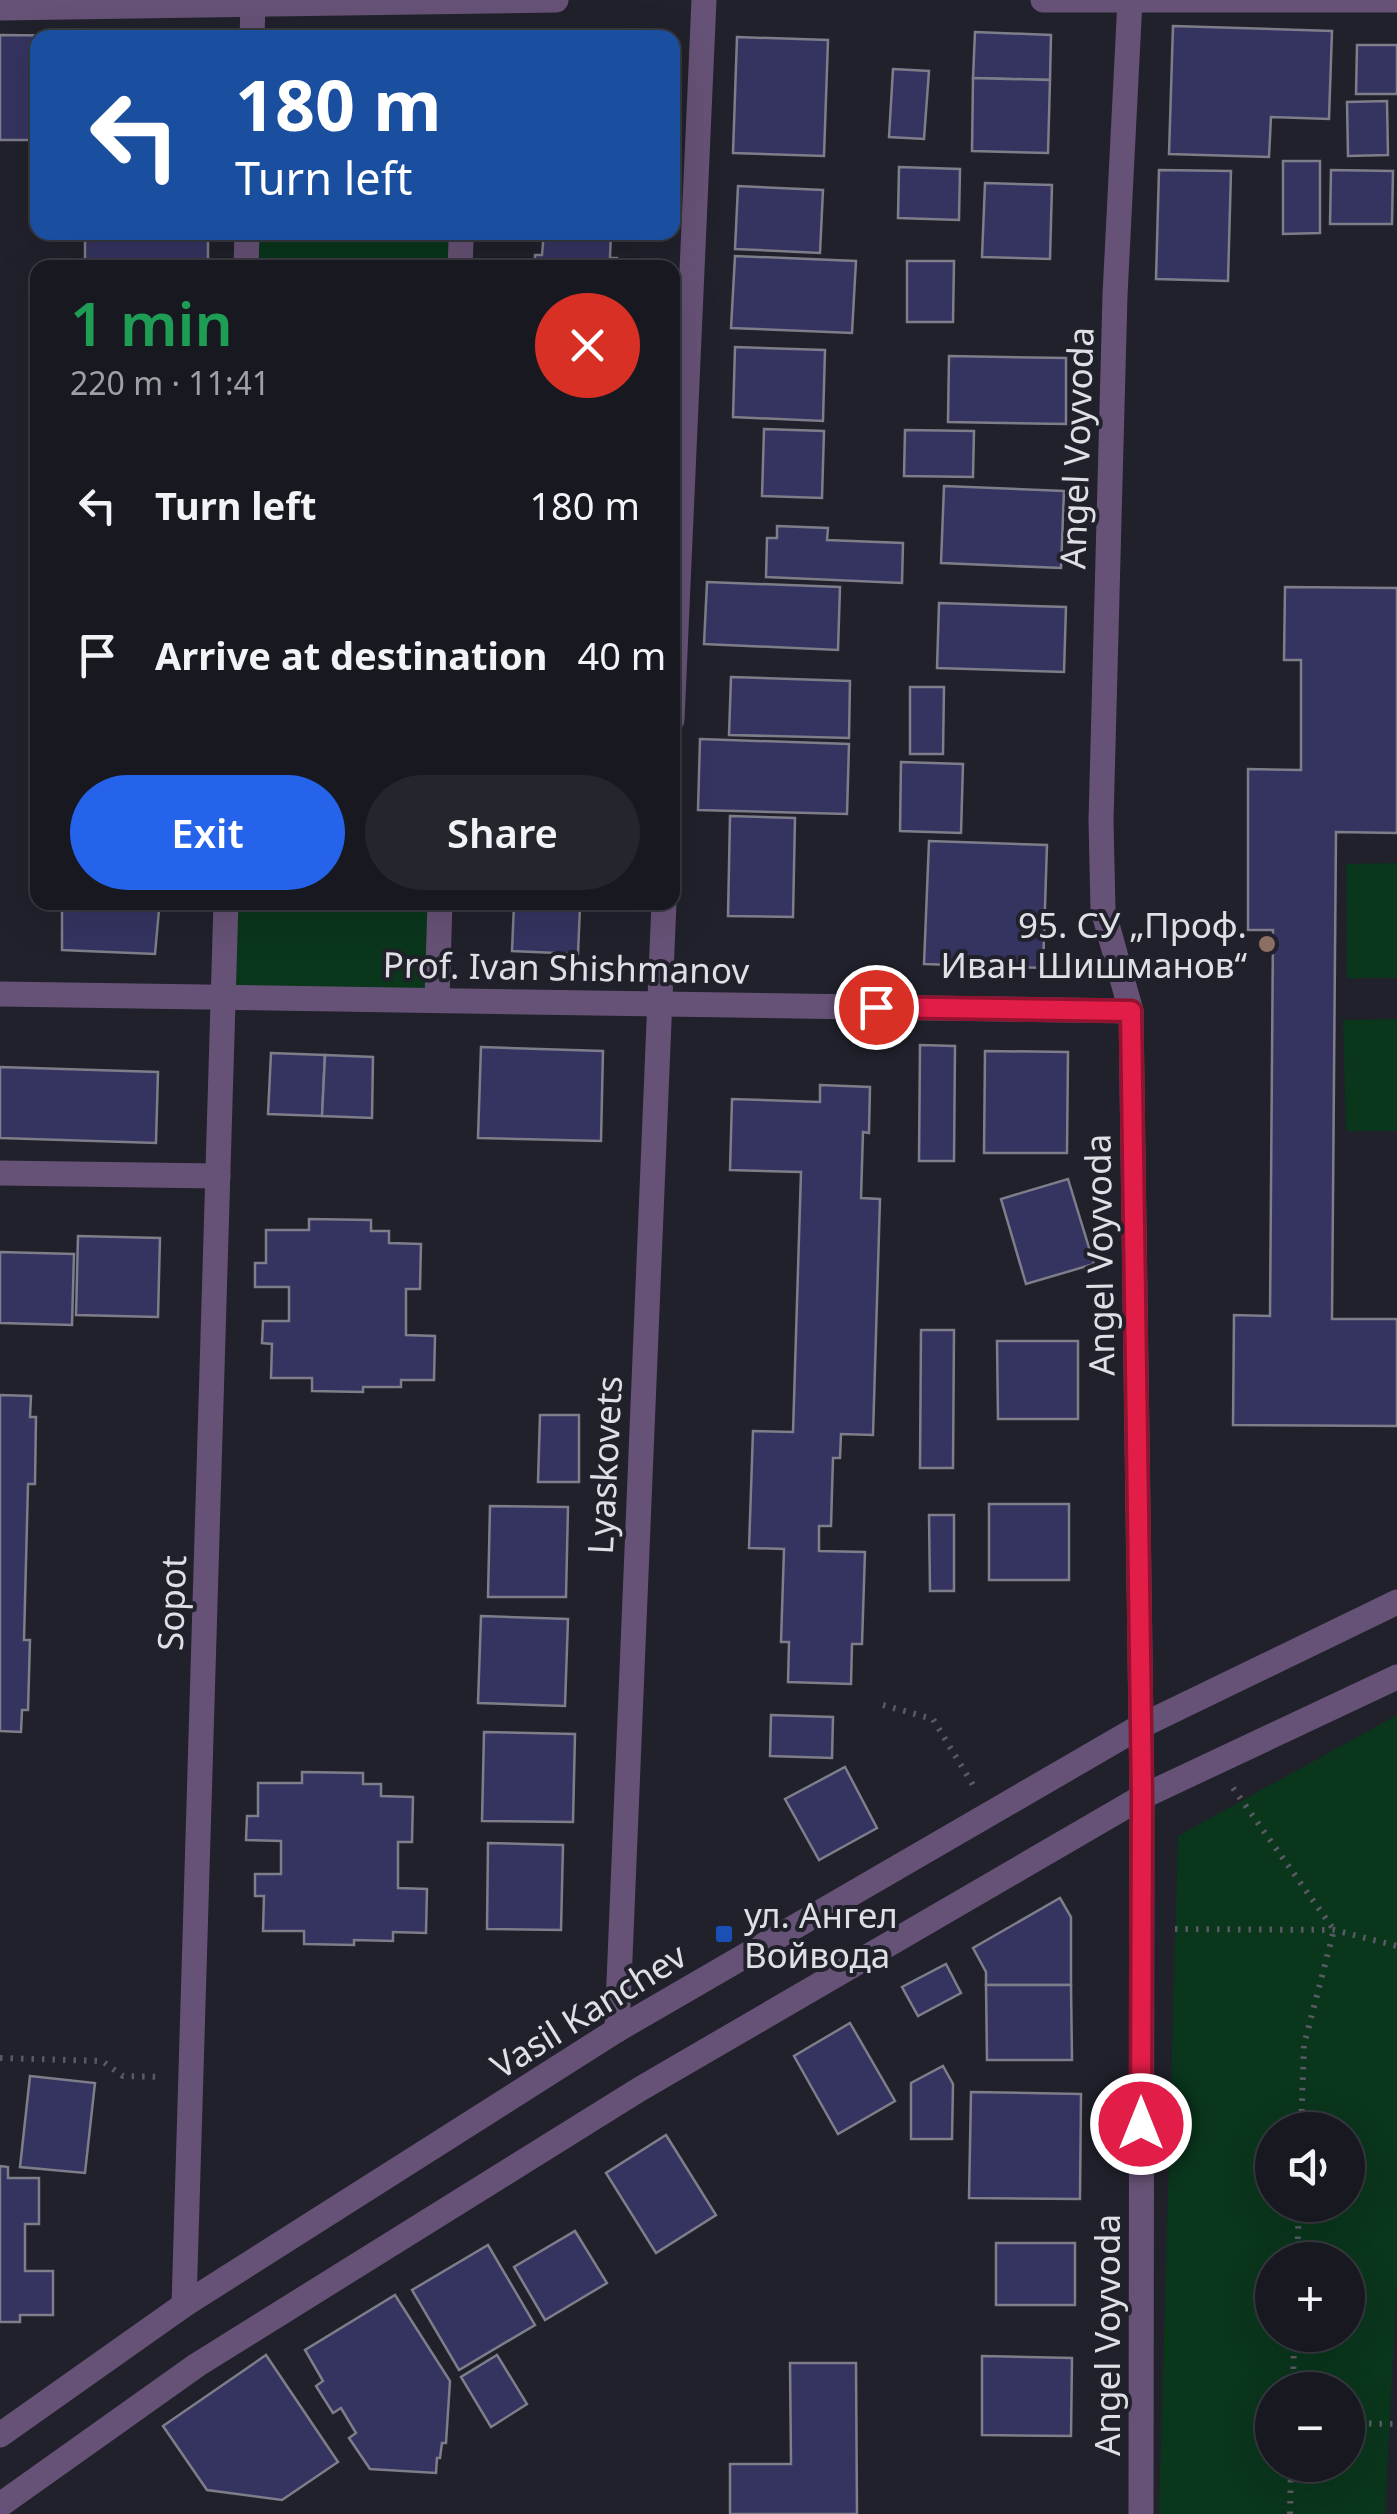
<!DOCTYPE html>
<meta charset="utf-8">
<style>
:root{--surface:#181920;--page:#25262d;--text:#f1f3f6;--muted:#9fa0a5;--line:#36383e;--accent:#2563eb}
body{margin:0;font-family:"Noto Sans",sans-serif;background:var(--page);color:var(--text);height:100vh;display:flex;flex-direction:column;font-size:38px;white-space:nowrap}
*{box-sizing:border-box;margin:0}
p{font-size:32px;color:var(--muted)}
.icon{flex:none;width:55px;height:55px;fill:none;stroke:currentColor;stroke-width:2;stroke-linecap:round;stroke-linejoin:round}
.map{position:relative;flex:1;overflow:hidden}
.drawer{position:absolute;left:30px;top:260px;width:650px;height:650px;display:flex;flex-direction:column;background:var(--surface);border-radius:20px;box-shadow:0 10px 40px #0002,0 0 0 2px var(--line)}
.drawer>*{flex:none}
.guide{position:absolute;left:30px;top:30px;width:650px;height:210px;border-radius:20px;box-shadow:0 10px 40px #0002,0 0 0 2px var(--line);background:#1a4fa0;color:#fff;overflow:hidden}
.buttons{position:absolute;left:1255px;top:2112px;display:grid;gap:20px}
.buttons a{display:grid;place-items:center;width:110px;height:110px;border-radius:50%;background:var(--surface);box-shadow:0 10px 40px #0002,0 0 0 2px var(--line);font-size:50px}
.pin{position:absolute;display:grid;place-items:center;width:85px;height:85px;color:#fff;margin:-42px;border:5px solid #fff;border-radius:50%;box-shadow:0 2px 10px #0007}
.me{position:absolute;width:110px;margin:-55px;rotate:0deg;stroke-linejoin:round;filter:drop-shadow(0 0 8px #0008)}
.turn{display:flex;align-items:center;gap:35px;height:210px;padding:0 40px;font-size:45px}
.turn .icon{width:130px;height:130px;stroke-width:2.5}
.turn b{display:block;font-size:70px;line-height:85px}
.round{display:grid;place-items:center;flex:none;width:105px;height:105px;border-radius:52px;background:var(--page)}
.summary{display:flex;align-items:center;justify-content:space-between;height:170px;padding:0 40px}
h1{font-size:60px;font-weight:600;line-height:75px;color:#1e9e55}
.primary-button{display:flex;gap:20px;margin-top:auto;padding:20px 40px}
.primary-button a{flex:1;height:115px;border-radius:60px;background:var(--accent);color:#fff;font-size:40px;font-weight:600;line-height:115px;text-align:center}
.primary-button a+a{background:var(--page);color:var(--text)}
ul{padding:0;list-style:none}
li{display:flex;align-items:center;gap:30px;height:150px;padding:0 40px}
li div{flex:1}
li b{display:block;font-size:38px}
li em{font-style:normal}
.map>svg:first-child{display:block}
.green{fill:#0a361c;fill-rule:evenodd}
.building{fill:#353461;stroke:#7d7e8a;stroke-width:2.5}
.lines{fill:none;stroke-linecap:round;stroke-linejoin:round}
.path{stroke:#595a63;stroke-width:6;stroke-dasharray:2.5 8;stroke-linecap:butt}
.minor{stroke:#665276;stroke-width:25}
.route-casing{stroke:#92132f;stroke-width:25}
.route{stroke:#e11d48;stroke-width:18}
.education-dot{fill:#8d6e63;stroke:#20212b;stroke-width:4}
.transit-dot{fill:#1a4fb4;stroke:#20212b;stroke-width:4}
.labels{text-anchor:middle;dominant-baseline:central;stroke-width:8;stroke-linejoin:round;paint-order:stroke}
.street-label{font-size:35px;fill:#dfe0e6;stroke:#20212b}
.poi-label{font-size:35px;fill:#dfe0e6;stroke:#20212b;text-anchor:end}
</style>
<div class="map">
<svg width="1397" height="2514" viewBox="0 0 1397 2514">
<rect width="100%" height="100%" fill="#20212b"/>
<g class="green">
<polygon points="374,232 375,239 461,241 460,267 246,268 247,235 302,236 303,233"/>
<polygon points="1397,863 1397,978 1347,978 1346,864"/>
<polygon points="226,903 440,903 437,1000 223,997"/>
<polygon points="1397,1019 1397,1131 1346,1131 1343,1020"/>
<path d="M1397,1715V2278L1385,2514H1159L1178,1836ZM1272,2130H1348V2205H1272ZM1272,2260H1348V2335H1272ZM1348,2390V2465H1272V2390Z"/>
</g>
<g class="building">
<polygon points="1173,26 1332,31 1329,119 1271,117 1269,157 1169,154"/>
<polygon points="975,32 1051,35 1050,80 973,78"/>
<polygon points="0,35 98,36 38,38 38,140 0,140"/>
<polygon points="737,37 828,40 824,156 733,153"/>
<polygon points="1357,45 1397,45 1397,94 1356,94"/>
<polygon points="893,69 929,71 924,139 889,137"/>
<polygon points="973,78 1050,80 1048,153 972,151"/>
<polygon points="1387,101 1388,155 1348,156 1347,102"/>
<polygon points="1283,161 1320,161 1320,233 1283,234"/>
<polygon points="899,167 960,169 959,220 898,218"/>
<polygon points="1159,170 1231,171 1228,281 1156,279"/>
<polygon points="1331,170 1393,171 1392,224 1330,224"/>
<polygon points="985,183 1052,185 1050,259 982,257"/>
<polygon points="738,186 823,190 820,253 735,249"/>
<rect x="85" y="232" width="123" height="36"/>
<polygon points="544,232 611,232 610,258 617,258 616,268 535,268 535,255 542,255"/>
<polygon points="735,256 856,261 852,333 731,328"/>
<polygon points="907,261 954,261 953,322 907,322"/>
<polygon points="735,347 825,350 823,421 733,417"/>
<polygon points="949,356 1066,358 1066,424 948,422"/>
<polygon points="764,429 824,431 822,498 762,496"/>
<polygon points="905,430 974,431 973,477 904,476"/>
<polygon points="944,486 1064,491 1061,568 941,563"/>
<polygon points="777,526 828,528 827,540 903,543 902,583 766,577 767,538 777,538"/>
<polygon points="707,582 840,587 838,650 704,644"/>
<polygon points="1285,587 1397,588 1397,833 1336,832 1332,1319 1397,1319 1397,1426 1233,1425 1234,1315 1270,1316 1273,930 1248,930 1248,769 1301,770 1301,660 1284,660"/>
<polygon points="939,603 1066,607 1064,672 937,668"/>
<polygon points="731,677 850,681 849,738 729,735"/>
<polygon points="910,687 944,687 943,754 910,754"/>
<polygon points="700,739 849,744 847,814 698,810"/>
<polygon points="901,762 963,764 961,833 900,831"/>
<polygon points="730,816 795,818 793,917 728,916"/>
<polygon points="929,841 1047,845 1043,968 924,964"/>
<polygon points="62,902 159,902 159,910 62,907"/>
<polygon points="587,902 586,907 580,907 578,954 512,951 514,904 505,902"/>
<polygon points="62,907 159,910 155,954 62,950"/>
<polygon points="920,1045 955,1046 954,1161 919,1161"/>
<polygon points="481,1047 603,1051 601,1141 478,1138"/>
<polygon points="985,1051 1068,1052 1067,1153 984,1153"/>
<polygon points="271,1053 325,1055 322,1116 268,1114"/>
<polygon points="325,1055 373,1057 372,1118 322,1116"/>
<polygon points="0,1067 158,1072 156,1143 0,1138"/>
<polygon points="820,1085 870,1087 869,1133 863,1132 861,1198 880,1199 873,1435 841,1434 840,1458 833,1458 831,1526 819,1526 819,1551 865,1552 862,1644 852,1644 851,1684 788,1682 789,1642 781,1642 784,1549 749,1548 753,1431 793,1432 801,1172 730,1170 732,1099 820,1102"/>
<polygon points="1068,1179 1094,1264 1026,1284 1001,1199"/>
<polygon points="309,1219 371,1220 371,1231 389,1231 389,1243 421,1244 420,1289 406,1289 406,1335 435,1336 434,1380 401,1380 401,1387 363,1387 363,1392 312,1391 312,1378 271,1378 272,1344 262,1343 263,1321 289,1321 289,1287 255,1287 255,1263 266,1263 266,1230 309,1230"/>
<polygon points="78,1236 160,1238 158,1317 76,1315"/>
<polygon points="0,1252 74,1254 72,1325 0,1323"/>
<polygon points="921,1330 954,1330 953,1468 920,1468"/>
<polygon points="997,1341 1078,1341 1078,1419 998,1419"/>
<polygon points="0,1395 31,1396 30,1417 36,1417 35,1484 28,1484 24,1640 30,1640 28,1710 22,1710 21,1732 0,1731"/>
<polygon points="540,1415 579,1415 579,1482 538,1482"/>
<rect x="989" y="1504" width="80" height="76"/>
<polygon points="490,1506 568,1507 566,1597 488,1597"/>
<polygon points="929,1515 954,1515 954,1591 930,1591"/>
<polygon points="481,1616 568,1619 565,1706 478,1703"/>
<polygon points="771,1715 833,1717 832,1758 770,1756"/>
<polygon points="484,1732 575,1734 573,1822 482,1821"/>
<polygon points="845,1767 877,1828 819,1860 785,1799"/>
<polygon points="302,1772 363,1773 363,1784 381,1784 381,1796 413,1797 412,1842 398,1842 398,1888 427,1889 426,1933 393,1932 393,1941 354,1940 354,1945 304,1944 304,1931 263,1931 264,1896 255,1896 255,1874 281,1874 281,1841 246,1840 247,1816 258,1816 258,1783 302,1783"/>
<polygon points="488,1843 563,1845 561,1930 487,1929"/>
<polygon points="1060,1898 1071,1917 1071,1985 986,1985 986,1972 973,1948"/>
<polygon points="946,1964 961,1993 918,2016 902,1987"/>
<polygon points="986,1985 1071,1985 1072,2060 987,2060"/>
<polygon points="850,2023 895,2101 838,2134 794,2056"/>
<polygon points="943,2066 953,2084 952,2139 911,2139 911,2083"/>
<polygon points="30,2076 95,2083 85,2173 20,2167"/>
<polygon points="971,2092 1081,2094 1080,2199 969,2198"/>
<polygon points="666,2135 716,2215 656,2253 606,2173"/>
<polygon points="0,2166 8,2167 8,2178 39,2178 39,2224 25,2224 25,2271 53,2271 53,2315 20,2315 20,2322 0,2322"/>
<polygon points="575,2231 607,2283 545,2320 514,2267"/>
<rect x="996" y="2243" width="79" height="62"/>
<polygon points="488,2245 535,2325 459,2370 412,2290"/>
<polygon points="395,2295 450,2381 446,2443 442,2443 440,2458 437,2458 436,2473 370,2469 349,2438 356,2433 341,2408 333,2413 316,2386 323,2381 305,2350"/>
<polygon points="266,2355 338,2462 282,2500 207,2490 163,2426"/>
<polygon points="497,2355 527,2404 491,2427 461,2377"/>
<polygon points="982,2356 1072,2358 1071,2436 982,2435"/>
<polygon points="790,2363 856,2363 857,2514 730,2514 730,2464 791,2464"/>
</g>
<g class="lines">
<g class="path">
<polyline points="883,1705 933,1719 973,1785"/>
<polyline points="1233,1788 1334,1930 1304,2045 1301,2130"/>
<polyline points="1175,1929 1334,1930 1397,1946"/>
<polyline points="0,2058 102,2061 123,2076 160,2077"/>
<polyline points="1297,2260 1299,2205"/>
<polyline points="1293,2390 1294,2335"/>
<polyline points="1348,2423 1397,2424"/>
<polyline points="1290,2514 1291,2465"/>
</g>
<g class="minor">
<polyline points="1043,0 1397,0"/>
<polyline points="1130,0 1115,295 1101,821 1103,910 1131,1011 1142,1797 1141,2514"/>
<polyline points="0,8 556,0"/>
<polyline points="252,38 253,4"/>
<polyline points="246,268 247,232"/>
<polyline points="460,268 461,241"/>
<polyline points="672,720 704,0"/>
<polyline points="0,994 1131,1011"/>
<polyline points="437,1000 440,902"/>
<polyline points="0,1173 218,1176"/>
<polyline points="617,2030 664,902"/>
<polyline points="184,2305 226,902"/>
<polyline points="0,2435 184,2305 617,2030 1141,1726 1397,1602"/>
<polyline points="0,2505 197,2365 640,2089 1142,1797 1397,1677"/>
</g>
</g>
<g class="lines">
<defs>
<polyline id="route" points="876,1007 1131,1011 1142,1797 1141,2124"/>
</defs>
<use href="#route" class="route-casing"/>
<use href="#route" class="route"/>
</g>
<circle class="education-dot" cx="1267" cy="944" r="10"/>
<rect class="transit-dot" x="714" y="1924" width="20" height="20" rx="5"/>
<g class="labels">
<g class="street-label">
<text transform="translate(1076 448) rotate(-88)">Angel Voyvoda</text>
<text transform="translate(566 967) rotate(1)">Prof. Ivan Shishmanov</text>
<text transform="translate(1099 1255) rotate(-91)">Angel Voyvoda</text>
<text transform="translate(604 1465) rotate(-87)">Lyaskovets</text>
<text transform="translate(171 1603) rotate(-88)">Sopot</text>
<text transform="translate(588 2010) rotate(-32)">Vasil Kanchev</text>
<text transform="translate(1106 2335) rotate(-90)">Angel Voyvoda</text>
</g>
<g class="poi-label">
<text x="1247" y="924">95. СУ „Проф.<tspan x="1247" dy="40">Иван Шишманов“</tspan></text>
<text x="744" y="1914" text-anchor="start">ул. Ангел<tspan x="744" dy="40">Войвода</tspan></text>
</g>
</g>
</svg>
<div class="buttons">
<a><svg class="icon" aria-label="sound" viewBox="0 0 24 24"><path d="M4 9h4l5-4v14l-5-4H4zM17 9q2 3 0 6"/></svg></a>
<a>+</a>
<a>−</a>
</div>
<div class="pin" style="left:876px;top:1007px;background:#d93025"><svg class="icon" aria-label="arrive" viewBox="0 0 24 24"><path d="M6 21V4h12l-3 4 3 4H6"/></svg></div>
<svg class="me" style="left:1141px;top:2124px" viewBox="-20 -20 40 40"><circle r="17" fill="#e11d48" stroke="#fff" stroke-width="3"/><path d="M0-11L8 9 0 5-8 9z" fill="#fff"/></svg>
<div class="guide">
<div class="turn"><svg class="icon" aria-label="left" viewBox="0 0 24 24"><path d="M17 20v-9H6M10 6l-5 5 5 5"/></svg><div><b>180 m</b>Turn left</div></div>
</div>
<section class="drawer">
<div class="summary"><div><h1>1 min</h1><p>220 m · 11:41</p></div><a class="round" style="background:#d93025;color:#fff"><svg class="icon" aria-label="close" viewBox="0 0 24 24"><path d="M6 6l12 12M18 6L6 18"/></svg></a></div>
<ul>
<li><svg class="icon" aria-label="left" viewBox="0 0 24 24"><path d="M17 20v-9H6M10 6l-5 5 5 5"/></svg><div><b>Turn left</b></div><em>180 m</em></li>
<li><svg class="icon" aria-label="arrive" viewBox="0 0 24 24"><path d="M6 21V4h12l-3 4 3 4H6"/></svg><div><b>Arrive at destination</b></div><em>40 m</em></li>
</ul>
<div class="primary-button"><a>Exit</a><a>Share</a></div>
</section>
</div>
